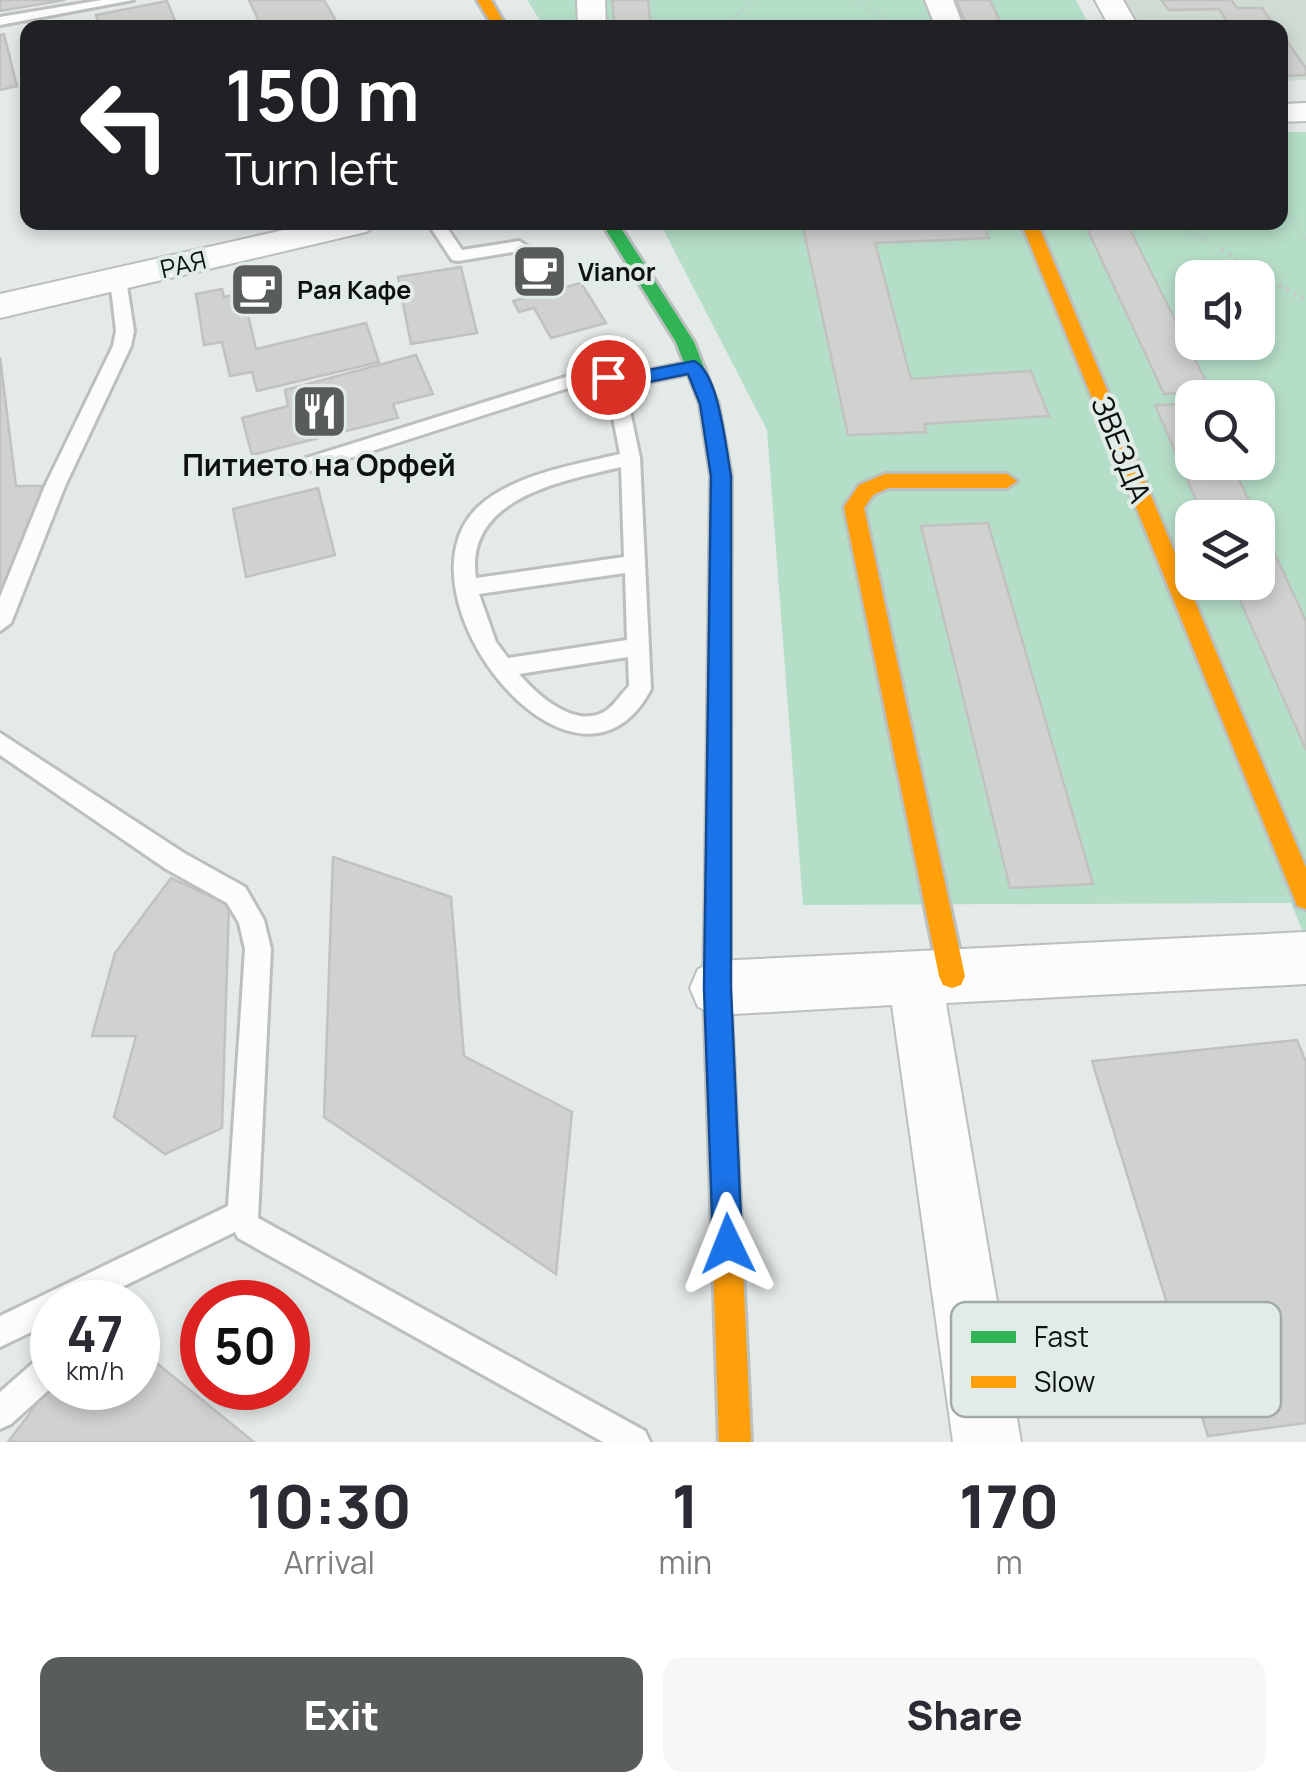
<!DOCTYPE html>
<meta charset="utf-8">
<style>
:root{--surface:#fff;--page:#f7f7f7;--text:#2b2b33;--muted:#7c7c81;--accent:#585d5b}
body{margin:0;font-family:Manrope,sans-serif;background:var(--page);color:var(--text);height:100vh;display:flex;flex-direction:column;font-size:38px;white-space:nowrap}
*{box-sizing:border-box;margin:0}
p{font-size:32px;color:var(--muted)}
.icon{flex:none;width:55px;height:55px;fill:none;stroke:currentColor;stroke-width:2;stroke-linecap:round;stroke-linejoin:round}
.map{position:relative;height:1442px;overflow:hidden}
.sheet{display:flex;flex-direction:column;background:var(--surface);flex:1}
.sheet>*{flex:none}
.hud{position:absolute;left:20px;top:20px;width:1268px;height:210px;border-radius:20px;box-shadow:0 5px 15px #0003;background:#202124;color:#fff;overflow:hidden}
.tools{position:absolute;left:1175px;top:260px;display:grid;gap:20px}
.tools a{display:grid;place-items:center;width:100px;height:100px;border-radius:20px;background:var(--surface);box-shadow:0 5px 15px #0003;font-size:50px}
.speed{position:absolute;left:30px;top:1280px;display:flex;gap:20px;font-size:50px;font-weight:700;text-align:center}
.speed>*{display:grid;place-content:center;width:130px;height:130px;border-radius:50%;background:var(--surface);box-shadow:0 5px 15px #0003;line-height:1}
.speed small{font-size:25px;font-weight:400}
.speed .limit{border:15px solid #d22;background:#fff;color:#111}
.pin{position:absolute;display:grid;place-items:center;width:85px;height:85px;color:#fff;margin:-42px;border:5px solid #fff;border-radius:50%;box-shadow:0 2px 10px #0007}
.me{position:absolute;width:110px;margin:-55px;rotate:358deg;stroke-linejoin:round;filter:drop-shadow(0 0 8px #0008)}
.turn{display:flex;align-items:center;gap:35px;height:210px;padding:0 40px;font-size:45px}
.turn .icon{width:130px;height:130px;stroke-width:2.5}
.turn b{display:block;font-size:70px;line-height:85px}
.eta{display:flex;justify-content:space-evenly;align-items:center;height:170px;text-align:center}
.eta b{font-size:60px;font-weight:800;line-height:70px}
.primary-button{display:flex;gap:20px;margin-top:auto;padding:20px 40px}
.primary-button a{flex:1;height:115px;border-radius:20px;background:var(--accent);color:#fff;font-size:40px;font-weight:800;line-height:115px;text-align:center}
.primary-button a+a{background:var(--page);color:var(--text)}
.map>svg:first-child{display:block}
.built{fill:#d0dbd4}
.green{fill:#b5dec8;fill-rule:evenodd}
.building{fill:#d0d2d0;stroke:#c1c2c0;stroke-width:2.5}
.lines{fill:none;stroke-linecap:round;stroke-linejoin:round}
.lane-casing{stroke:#bbbfbd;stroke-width:6}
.street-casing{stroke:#bbbfbd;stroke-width:4}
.fast-casing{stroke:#bbbfbd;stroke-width:6}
.slow-casing{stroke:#bbbfbd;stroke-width:6}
.path-far1{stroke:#c6c8c7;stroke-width:4;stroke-dasharray:1 5;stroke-linecap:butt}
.path{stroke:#c6c8c7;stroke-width:5;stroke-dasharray:2.5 6;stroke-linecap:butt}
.lane{fill:#fbfcfb;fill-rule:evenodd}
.street{fill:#fbfcfb;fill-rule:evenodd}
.fast{fill:#30b455;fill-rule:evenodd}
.slow{fill:#ff9f0a;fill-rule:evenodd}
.route{fill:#1a73e8;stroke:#114b97;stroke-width:2.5}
.labels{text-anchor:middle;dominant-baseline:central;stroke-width:8;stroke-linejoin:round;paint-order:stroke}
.far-street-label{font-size:25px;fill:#0d110f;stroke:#e2ece6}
.far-poi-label{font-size:25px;font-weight:bold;fill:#0d110f;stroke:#e2ece6;text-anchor:start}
.street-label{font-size:30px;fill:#0d110f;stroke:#e2ece6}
.poi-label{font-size:30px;font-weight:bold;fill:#0d110f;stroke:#e2ece6}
.key{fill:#e2ece6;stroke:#a2aaa6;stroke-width:2.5}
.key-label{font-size:28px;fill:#0d110f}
</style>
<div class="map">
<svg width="1306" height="1442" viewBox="0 0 1306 1442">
<rect width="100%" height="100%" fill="#e4eae7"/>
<polygon class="built" points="1119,0 1306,0 1306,80 1280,81 1280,28 1135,27"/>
<g class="green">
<polygon points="527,0 1076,0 1090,27 545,28"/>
<path d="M1280,132H1306V939L1291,903L803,905L767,430L660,223L1280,222ZM1192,278H1258V342H1192ZM1192,398H1258V462H1192ZM1192,518H1258V582H1192Z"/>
</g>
<g class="building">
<polygon points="0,0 65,0 0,11"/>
<polygon points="249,0 324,0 338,24 262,28"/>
<polygon points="612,0 648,0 651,28 615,28"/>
<polygon points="956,0 990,0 1003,28 968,28"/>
<polygon points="1161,0 1231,0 1237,8 1262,8 1276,28 1232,28 1219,9 1169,10"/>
<polygon points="167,1 178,28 100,28 96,15"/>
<polygon points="1280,32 1306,68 1306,75 1280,76"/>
<polygon points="4,34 17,86 0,90 0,35"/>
<polygon points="802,222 983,222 989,238 875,243 911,379 1031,371 1049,416 924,424 926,432 848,435"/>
<polygon points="1084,222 1126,222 1211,391 1164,394"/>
<polygon points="461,267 477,333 411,344 398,277"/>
<polygon points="581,283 606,323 551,338 534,308 519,312 513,301"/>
<polygon points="222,289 224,297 243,293 256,349 366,323 379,362 257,391 252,372 230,376 222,342 204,345 196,294"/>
<polygon points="416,355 433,394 393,404 398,418 252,455 242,418 288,406 285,390"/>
<polygon points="0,357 16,486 49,486 0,595"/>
<polygon points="1192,404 1192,462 1231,462 1257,518 1204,518 1155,405"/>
<polygon points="318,488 335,555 246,577 233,509"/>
<polygon points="1258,518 1306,621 1306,750 1232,582 1258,582"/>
<polygon points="988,523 1093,884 1010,888 921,526"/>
<polygon points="333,857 451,897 464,1056 572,1112 556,1274 324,1117"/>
<polygon points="171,878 229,905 222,1128 165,1154 114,1117 136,1036 92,1036 115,953"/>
<polygon points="1297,1040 1306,1062 1306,1423 1208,1436 1092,1061"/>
<polygon points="138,1348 254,1442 8,1442 52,1384 138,1388"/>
</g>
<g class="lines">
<defs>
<g id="lane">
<polygon points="102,0 133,0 0,25 0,17"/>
<polygon points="427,222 443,222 462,250 519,241 527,246 519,251 458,261 452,260"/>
<polygon points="118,274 126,279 134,331 131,346 65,486 11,623 0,631 0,597 45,486 113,346 116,331 110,279"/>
<path d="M695,361L704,367L701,371L625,387L640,458L651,689C576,832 387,594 478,507C514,474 574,465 620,454L607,386L593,380L294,476L284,469L287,464L594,368L616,377ZM621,467L624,557L476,578C464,498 562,481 621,467ZM625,573L627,640L508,658L496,642L479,594ZM628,657L629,686C622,693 615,704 607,710C577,731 538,696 519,674Z"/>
<polygon points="0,733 184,853 245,887 264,920 271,949 258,1218 645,1431 650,1442 603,1442 238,1238 235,1232 91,1302 52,1302 52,1322 0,1347 0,1316 228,1206 245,949 239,923 227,903 166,869 0,755"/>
<polygon points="52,1352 52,1387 11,1424 0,1429 0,1392 41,1356"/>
</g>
<g id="street">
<polygon points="577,0 605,0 606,28 578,28"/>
<polygon points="925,0 953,0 964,28 936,28"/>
<polygon points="1095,0 1123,0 1139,28 1110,28"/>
<polygon points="1306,103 1306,121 1280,122 1280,104"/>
<polygon points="319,222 383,222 366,232 0,318 0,294"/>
<polygon points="1306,932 1306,984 946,1003 1021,1442 953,1442 892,1005 717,1015 698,1007 690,988 698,969 717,961"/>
</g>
<polygon id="fast" points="601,222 617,222 694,342 718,404 731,476 730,871 727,879 718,882 709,879 706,871 711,476 700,404 676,342"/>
<g id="slow">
<polygon points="477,0 491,0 507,28 494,28"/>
<polygon points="1021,222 1037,222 1306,868 1306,909 1297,906 1294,898"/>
<polygon points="885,474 1007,474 1017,481 1007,488 888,488 873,495 864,508 965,976 961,985 952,988 943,985 939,976 844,507 859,485"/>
<polygon points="718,860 727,863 730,871 730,988 751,1442 719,1442 704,988 706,871 709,863"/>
</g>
</defs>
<use href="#lane" class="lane-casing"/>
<use href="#street" class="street-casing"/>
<use href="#fast" class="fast-casing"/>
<use href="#slow" class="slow-casing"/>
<g class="path-far1">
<polyline points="853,0 902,28"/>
<polyline points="718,28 757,0"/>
<polyline points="1280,197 1306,240"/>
<polyline points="1175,222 1225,252"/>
</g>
<polyline class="path" points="1221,250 1306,301"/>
<use href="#lane" class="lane"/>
<use href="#street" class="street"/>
<use href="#fast" class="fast"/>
<use href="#slow" class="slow"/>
</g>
<path class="route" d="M694,361C719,372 726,450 731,476V988L742,1244L738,1254L728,1259L717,1254L713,1244L704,988L711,476L700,404L688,374L615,389L599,377L608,371L618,376Z"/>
<defs>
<symbol id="cafe-square" viewBox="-11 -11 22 22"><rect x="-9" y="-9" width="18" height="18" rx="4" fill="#585d5b" stroke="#e2ece6"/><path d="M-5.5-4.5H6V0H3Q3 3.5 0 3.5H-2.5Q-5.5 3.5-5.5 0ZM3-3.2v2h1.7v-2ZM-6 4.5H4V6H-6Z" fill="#fff"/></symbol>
<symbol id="restaurant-square" viewBox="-11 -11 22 22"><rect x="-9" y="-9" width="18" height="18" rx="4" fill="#585d5b" stroke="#e2ece6"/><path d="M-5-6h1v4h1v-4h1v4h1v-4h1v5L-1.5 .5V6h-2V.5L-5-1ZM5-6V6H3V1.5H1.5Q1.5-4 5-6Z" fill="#fff"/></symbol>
</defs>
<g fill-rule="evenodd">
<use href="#cafe-square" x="508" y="240" width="63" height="63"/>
<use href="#cafe-square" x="226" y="258" width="63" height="63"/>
<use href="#restaurant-square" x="288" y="380" width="63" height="63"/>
</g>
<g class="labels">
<g class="far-street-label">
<text transform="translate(183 264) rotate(-13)">РАЯ</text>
</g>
<g class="far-poi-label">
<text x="578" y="271">Vianor</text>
<text x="297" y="289">Рая Кафе</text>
</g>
<g class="street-label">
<text transform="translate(1122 449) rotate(68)">ЗВЕЗДА</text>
</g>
<g class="poi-label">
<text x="319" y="464">Питието на Орфей</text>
</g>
</g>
<rect x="951" y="1302" width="330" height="115" rx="15" class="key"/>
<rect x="971" y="1331" width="45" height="12" fill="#30b455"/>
<rect x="971" y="1376" width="45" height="12" fill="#ff9f0a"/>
<g class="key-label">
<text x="1034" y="1347">Fast</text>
<text x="1034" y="1392">Slow</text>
</g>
</svg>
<div class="tools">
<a><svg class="icon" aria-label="sound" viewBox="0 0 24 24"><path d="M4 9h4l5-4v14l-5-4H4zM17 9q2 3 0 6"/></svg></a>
<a><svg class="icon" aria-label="search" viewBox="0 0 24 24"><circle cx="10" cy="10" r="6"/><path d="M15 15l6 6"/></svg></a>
<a><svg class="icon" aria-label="layers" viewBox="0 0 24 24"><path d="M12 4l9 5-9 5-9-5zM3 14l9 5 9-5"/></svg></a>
</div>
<div class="speed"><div>47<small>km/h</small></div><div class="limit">50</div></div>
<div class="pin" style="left:608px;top:377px;background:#d93025"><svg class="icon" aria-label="arrive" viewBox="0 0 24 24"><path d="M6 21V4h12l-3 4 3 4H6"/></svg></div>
<svg class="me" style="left:728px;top:1244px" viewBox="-20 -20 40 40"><path d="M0-17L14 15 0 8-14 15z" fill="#1a73e8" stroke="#fff" stroke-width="4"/></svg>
<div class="hud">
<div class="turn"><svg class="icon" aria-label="left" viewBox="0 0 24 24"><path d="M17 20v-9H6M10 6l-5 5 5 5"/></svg><div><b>150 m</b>Turn left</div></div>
</div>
</div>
<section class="sheet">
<div class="eta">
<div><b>10:30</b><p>Arrival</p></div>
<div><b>1</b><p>min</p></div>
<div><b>170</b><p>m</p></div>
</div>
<div class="primary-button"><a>Exit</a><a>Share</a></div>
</section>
